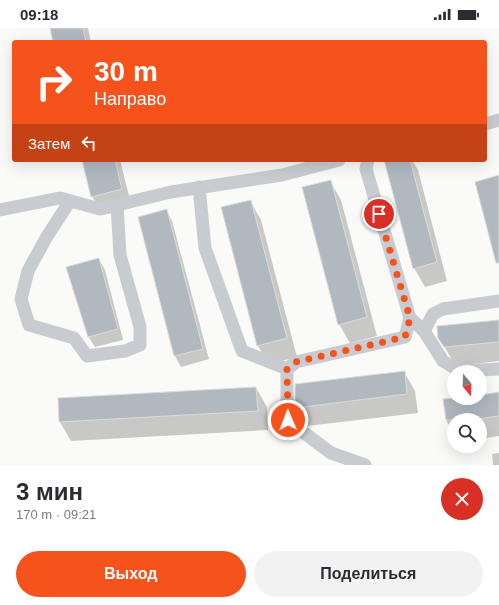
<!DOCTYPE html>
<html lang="ru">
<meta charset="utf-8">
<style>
:root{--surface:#fff;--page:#f2f2f3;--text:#2b2b33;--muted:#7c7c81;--accent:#f6531c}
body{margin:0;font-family:Arial,sans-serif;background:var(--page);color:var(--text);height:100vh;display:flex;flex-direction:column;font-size:15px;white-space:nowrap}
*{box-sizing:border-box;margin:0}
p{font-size:13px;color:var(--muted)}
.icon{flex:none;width:22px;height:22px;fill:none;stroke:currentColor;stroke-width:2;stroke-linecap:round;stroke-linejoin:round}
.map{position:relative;height:437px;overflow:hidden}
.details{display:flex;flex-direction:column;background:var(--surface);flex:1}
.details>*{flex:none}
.top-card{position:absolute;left:12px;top:12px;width:475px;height:122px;border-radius:4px;box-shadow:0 4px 16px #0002;background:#f6531c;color:#fff;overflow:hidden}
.needle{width:26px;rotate:161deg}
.controls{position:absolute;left:447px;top:337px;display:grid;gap:8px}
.controls a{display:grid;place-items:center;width:40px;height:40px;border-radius:50%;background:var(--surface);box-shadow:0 4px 16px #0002;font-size:20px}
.pin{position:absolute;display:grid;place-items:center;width:34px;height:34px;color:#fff;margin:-17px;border:2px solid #fff;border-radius:50%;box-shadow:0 1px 4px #0007}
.me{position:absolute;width:44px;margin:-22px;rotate:359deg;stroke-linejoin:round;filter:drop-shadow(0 0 3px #0008)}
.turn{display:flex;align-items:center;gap:14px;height:84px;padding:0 16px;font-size:18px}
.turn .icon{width:52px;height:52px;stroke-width:2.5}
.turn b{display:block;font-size:28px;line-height:34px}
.then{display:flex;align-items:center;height:38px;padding:0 16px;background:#0003;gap:8px;font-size:15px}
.round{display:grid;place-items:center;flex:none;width:42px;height:42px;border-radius:21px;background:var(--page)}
.summary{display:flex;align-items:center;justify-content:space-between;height:68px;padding:0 16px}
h1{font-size:24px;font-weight:800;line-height:30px}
.button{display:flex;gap:8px;margin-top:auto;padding:8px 16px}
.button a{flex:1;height:46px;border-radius:24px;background:var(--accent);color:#fff;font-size:16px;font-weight:800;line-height:46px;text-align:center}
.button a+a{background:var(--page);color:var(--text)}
.status{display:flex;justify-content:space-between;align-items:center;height:28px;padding:0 20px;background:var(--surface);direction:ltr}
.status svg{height:11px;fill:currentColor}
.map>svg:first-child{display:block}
.shadow{fill:#0003}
.building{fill:#b0b9c0;stroke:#dcdcda}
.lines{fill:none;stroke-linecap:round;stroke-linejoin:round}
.minor{stroke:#c8ccd0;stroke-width:13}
.route{stroke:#f6531c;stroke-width:7;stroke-dasharray:0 12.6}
</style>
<div class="status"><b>09:18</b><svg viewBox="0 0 49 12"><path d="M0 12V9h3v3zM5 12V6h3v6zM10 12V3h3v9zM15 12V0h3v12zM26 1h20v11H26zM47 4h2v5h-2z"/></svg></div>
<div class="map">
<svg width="499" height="437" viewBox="0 0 499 437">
<rect width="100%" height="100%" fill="#fafaf8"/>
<g class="shadow">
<polygon points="51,0 88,0 91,14 54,14"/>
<polygon points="83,132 120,132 132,180 103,187 92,168"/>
<polygon points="385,132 412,132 418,142 447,253 425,259 414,240"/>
<polygon points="330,153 341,172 377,308 350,315 339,296"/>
<polygon points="250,173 261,192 297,329 269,336 258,318"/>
<polygon points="166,183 172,193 209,331 181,339 175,328 139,190"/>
<polygon points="99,231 105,242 123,312 95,319 88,308"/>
<polygon points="499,293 499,333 456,338 439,310"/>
<polygon points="404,344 415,363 418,385 307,398 296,379"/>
<polygon points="256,360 267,379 268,402 71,413 60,394 59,371"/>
<polygon points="499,365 499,408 480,411 480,392 454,392 454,406 447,394 444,372 462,370 480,370 480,368"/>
<polygon points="499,425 499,437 493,437 492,426"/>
</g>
<g class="building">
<polygon points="50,0 83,0 86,14 53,14"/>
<polygon points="82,132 115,132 122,161 91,169"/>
<polygon points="384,132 410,132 437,234 413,241"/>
<polygon points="499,147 499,235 496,235 475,154"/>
<polygon points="331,152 367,289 338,297 302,159"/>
<polygon points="251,172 287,310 257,318 221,179"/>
<polygon points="167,181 203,321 174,328 138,189"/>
<polygon points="99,230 118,301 88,309 66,239"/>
<polygon points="499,292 499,314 444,319 438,310 437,298"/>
<polygon points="405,343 407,366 295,380 295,356"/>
<polygon points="256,359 258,383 59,394 58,370"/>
<polygon points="499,364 499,388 468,392 446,392 443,371 454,370 480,370 480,367"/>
</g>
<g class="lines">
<g class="minor">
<polyline points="485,96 499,92"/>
<polyline points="199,159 205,220 242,323 287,341"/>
<polyline points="70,173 46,210 28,243 21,271 29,297 74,310 87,328 125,323 140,317 140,299 120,227 117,177"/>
<polyline points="0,182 60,170 100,181 171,164 282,147 339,132"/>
<polyline points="410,290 424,303 443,333 460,343 499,341"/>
<polyline points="424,303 433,286 443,281 499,273"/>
<polyline points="365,437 331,425 287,392 287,341 296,334 405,309 410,290 366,141 368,132"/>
</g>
</g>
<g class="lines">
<polyline class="route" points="288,392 287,341 296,334 405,309 410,290 379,186"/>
</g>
</svg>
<div class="controls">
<a><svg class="needle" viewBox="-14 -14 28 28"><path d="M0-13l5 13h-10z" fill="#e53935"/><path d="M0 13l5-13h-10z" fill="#7c7c81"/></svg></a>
<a><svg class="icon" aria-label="search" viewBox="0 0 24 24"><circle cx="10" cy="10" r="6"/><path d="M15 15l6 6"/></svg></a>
</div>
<div class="pin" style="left:379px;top:186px;background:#d93025"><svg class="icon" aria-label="arrive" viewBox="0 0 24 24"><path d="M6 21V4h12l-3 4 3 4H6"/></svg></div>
<svg class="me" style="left:288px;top:392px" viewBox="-20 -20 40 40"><circle r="17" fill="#f6531c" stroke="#fff" stroke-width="3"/><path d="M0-11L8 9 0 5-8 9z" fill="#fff"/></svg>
<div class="top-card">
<div class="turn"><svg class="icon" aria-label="right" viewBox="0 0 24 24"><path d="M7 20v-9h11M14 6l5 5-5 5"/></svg><div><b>30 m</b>Направо</div></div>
<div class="then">Затем<svg class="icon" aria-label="left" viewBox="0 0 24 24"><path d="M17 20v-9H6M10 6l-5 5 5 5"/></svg></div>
</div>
</div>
<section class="details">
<div class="summary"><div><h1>3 мин</h1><p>170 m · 09:21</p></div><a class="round" style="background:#d93025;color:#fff"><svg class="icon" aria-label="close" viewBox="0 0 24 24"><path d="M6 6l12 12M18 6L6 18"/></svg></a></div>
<div class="button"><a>Выход</a><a>Поделиться</a></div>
</section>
